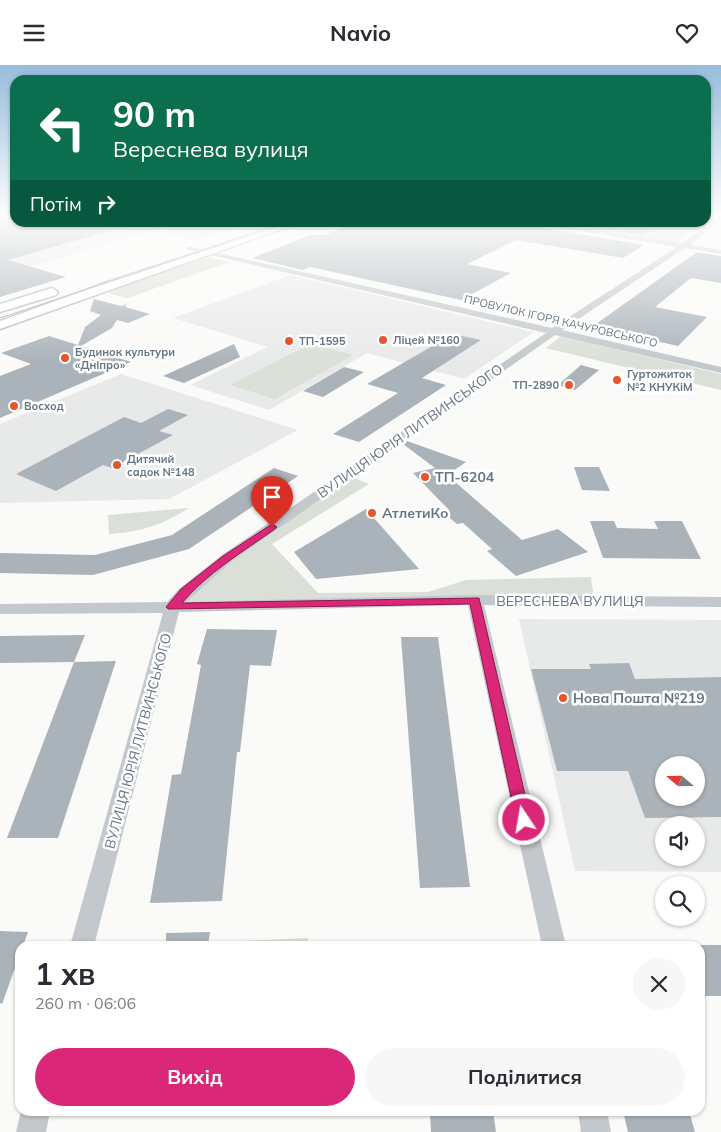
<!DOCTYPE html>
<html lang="uk">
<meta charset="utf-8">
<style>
:root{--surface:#fff;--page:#f7f7f7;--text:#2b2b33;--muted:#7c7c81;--accent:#db2777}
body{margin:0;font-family:Mulish,sans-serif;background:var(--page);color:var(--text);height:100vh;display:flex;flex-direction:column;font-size:19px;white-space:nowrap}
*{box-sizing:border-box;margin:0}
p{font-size:16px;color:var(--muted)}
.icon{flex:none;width:28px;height:28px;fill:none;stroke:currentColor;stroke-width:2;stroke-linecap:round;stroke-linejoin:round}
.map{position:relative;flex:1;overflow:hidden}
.details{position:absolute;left:15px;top:876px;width:690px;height:175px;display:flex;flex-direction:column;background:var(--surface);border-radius:15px;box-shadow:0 1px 4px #0004}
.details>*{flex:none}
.hud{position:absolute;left:10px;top:10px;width:701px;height:152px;border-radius:15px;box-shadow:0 1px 4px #0004;background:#0b6e4f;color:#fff;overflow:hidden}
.needle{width:32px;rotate:290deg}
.fabs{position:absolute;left:655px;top:691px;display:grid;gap:10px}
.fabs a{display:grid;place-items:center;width:50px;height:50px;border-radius:50%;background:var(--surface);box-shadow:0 1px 4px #0004;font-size:25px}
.pin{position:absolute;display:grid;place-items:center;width:42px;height:42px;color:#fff;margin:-51px -21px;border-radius:50% 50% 50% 0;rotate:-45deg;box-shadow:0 0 5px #0007}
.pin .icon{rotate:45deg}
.me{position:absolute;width:55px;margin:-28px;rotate:348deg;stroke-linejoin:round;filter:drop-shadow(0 0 4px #0008)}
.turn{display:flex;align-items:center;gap:18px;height:105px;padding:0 20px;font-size:22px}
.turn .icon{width:65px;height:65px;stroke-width:2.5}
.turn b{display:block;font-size:35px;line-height:42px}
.then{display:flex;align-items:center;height:48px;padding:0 20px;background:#0003;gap:10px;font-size:19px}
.round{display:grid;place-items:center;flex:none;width:52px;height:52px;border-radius:26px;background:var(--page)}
.headline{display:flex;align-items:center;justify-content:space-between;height:85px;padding:0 20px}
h1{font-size:30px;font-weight:700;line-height:38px}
.cta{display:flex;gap:10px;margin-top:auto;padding:10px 20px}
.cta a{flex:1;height:58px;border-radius:30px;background:var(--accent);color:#fff;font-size:20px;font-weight:700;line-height:58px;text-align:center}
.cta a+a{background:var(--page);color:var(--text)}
header{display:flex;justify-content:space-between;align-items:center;height:65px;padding:0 20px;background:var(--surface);font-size:22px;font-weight:700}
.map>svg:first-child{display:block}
.built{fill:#e8e9e9;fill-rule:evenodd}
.green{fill:#dadfd7}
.building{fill:#aab3b9;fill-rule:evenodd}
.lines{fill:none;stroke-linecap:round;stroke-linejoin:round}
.secondary-casing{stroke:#b3babf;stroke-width:3}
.street{fill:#c3c8cc;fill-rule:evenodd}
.secondary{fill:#fff;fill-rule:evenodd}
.tram{stroke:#a2aab0;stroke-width:1}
.route{fill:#db2777;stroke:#8e194d}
.poi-dot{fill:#e4572e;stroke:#fff;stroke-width:2}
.labels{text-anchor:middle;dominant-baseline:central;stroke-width:5;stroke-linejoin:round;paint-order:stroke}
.far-street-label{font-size:11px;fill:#657683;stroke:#fff}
.far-poi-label{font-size:11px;font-weight:bold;fill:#657683;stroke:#fff;text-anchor:start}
.street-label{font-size:14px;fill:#657683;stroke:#fff}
.poi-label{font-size:14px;font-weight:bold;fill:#657683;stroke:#fff;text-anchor:start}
</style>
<header><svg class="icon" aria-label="menu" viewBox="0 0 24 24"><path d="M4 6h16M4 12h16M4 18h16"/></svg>Navio<svg class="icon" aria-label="heart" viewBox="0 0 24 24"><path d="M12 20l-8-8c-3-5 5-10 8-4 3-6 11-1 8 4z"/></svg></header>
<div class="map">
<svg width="721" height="1067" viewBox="0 0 721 1067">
<rect width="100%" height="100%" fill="#fafaf8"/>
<g class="built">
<polygon points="15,158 252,158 196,175 170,169 169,166 161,163 0,211"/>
<polygon points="290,210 534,267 464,314 367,288 269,345 190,320 267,282 173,253"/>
<polygon points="121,309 298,365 169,434 0,438 0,359"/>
<path d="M519,554L721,555V807L575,806ZM664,700H696V732H664ZM664,760H696V792H664Z"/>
</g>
<g class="green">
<polygon points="559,158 635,158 657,161 663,158 705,158 678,177"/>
<polygon points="209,192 230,197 127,233 108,228 133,218"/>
<polygon points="561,271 721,309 721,325 546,283"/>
<polygon points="310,279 353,290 275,334 230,320"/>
<polygon points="347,410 369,419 272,479 318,528 428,527 466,515 591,512 594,535 172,542 227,493"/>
<path d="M189,443C162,460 141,467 109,469L108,450Z"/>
<polygon points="308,873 308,881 239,881 240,876"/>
</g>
<g class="building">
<polygon points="0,149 15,149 15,158 123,158 123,162 8,195 66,212 0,232"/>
<polygon points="355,158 515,158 644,180 623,193 516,175 467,199 511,208 461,235 310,202 303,205 252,193 310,170 325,170"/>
<polygon points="591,158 661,158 641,170 591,162"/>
<polygon points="697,187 721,191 721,218 691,213 655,242 707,252 678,281 616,267 612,269 589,264"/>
<polygon points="94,234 121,241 127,239 125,242 150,249 128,258 117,255 112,263 81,281 131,297 0,353 0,311 31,299 1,288 49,271 78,280 85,262 101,250 90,246"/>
<polygon points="453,269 481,275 422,313 446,320 359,377 333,369 398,328 367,319"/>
<polygon points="234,279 240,292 184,318 163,311"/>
<polygon points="581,300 599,305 575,325 558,320"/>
<polygon points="344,302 364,307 323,332 303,326"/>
<polygon points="168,344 188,350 159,366 173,370 112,403 103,400 56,426 16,409 124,352 141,358"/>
<polygon points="407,376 466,397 447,410 522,475 558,464 588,487 516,511 487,486 492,484 463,458 457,459 444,448 450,446 413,408 435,403 403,379"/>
<polygon points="574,402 599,402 610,426 582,425"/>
<polygon points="274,403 298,411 189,484 93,510 0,508 0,488 95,490 172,470"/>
<polygon points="366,444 419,504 316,514 294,487"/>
<polygon points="590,456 614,456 617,463 658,464 654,456 682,456 701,494 603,493"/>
<polygon points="207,564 277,565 271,601 250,600 240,687 237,687 222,836 150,838 172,710 181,709 201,600 197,599"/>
<polygon points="85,570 74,597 0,598 0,571"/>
<polygon points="401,572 438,572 470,822 420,823"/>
<polygon points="116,596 58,773 7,773 74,597"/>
<path d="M629,598L635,614L721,612V752L645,753L628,706H557L531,604H591L589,599ZM664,700H696V732H664Z"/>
<polygon points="0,866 28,867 23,881 20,881 20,889 2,939 0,938"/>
<polygon points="210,867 208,881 166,881 166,868"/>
<rect x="700" y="880" width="21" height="51"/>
<polygon points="430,1046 493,1046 496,1067 431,1067"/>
<polygon points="623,1046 689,1046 695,1067 628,1067"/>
</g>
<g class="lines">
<defs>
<g id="secondary">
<polygon points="286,158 299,158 0,264 0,256 105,218"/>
<polygon points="52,223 58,227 56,230 0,247 0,239"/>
</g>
</defs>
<use href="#secondary" class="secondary-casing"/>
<g class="street">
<polygon points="721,151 721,156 690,180 721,185 721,189 685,183 562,265 721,302 721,308 555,270 232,496 186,537 475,530 721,532 721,542 484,540 566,881 542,881 468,540 179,547 94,881 70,881 163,548 0,549 0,539 167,537 179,524 222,490 546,268 190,185 187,185 187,181 552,263 677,182 543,160 540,158 553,158 682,178"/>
<polygon points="21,1046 50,1046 46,1067 16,1067"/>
<polygon points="578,1046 607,1046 611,1067 581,1067"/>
</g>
<use href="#secondary" class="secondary"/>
<polyline class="tram" points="0,253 287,158"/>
</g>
<linearGradient id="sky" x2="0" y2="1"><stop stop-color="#96bcdc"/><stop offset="0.5" stop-color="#fdfdfc"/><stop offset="1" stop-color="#fdfdfc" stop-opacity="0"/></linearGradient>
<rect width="721" height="299" fill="url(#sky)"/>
<path class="route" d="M272,459L277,462L275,464C244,486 207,508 182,538L479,533L531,755L529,759L524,761L518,759L516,755L470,539L168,544L166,542L181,524L223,491Z"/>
<g class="poi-dot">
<circle cx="383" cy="275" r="5"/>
<circle cx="289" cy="276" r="5"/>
<circle cx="65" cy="293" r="5"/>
<circle cx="617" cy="315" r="5"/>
<circle cx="569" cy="320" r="5"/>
<circle cx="14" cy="341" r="5"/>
<circle cx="117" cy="400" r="5"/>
<circle cx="425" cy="412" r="5"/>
<circle cx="372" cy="448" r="5"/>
<circle cx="563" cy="633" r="5"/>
</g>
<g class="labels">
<g class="far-street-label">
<text transform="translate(561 256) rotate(13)">ПРОВУЛОК ІГОРЯ КАЧУРОВСЬКОГО</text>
</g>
<g class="far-poi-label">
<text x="393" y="275">Ліцей №160</text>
<text x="299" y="276">ТП-1595</text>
<text x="75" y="287">Будинок культури<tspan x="75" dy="13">«Дніпро»</tspan></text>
<text x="627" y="309">Гуртожиток<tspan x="627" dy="13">№2 КНУКіМ</tspan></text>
<text x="559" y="320" text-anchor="end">ТП-2890</text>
<text x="24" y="341">Восход</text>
<text x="127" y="394">Дитячий<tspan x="127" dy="13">садок №148</tspan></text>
</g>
<g class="street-label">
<text transform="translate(410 366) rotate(-35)">ВУЛИЦЯ ЮРІЯ ЛИТВИНСЬКОГО</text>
<text x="570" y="536">ВЕРЕСНЕВА ВУЛИЦЯ</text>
<text transform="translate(138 676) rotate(-75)">ВУЛИЦЯ ЮРІЯ ЛИТВИНСЬКОГО</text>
</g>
<g class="poi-label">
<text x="435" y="412">ТП-6204</text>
<text x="382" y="448">АтлетиКо</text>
<text x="573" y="633">Нова Пошта №219</text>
</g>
</g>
</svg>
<div class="fabs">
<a><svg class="needle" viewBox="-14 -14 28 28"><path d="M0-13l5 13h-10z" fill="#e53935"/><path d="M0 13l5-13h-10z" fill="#7c7c81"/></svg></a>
<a><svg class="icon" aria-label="sound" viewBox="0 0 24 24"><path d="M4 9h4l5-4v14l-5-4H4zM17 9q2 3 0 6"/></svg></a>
<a><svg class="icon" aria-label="search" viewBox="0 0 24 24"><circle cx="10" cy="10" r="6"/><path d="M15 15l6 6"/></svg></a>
</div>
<div class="pin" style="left:272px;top:462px;background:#d93025"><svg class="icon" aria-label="arrive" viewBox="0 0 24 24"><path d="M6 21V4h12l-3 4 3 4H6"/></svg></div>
<svg class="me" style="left:524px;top:755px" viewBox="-20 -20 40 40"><circle r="17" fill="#db2777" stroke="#fff" stroke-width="3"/><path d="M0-11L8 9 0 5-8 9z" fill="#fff"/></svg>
<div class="hud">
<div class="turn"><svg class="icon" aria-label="left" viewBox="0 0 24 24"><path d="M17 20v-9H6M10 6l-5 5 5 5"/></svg><div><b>90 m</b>Вереснева вулиця</div></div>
<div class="then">Потім<svg class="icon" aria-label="right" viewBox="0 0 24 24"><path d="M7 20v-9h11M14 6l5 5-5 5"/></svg></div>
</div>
<section class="details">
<div class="headline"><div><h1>1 хв</h1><p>260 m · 06:06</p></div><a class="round"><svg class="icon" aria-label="close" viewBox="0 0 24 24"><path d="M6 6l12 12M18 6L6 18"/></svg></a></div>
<div class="cta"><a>Вихід</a><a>Поділитися</a></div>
</section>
</div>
